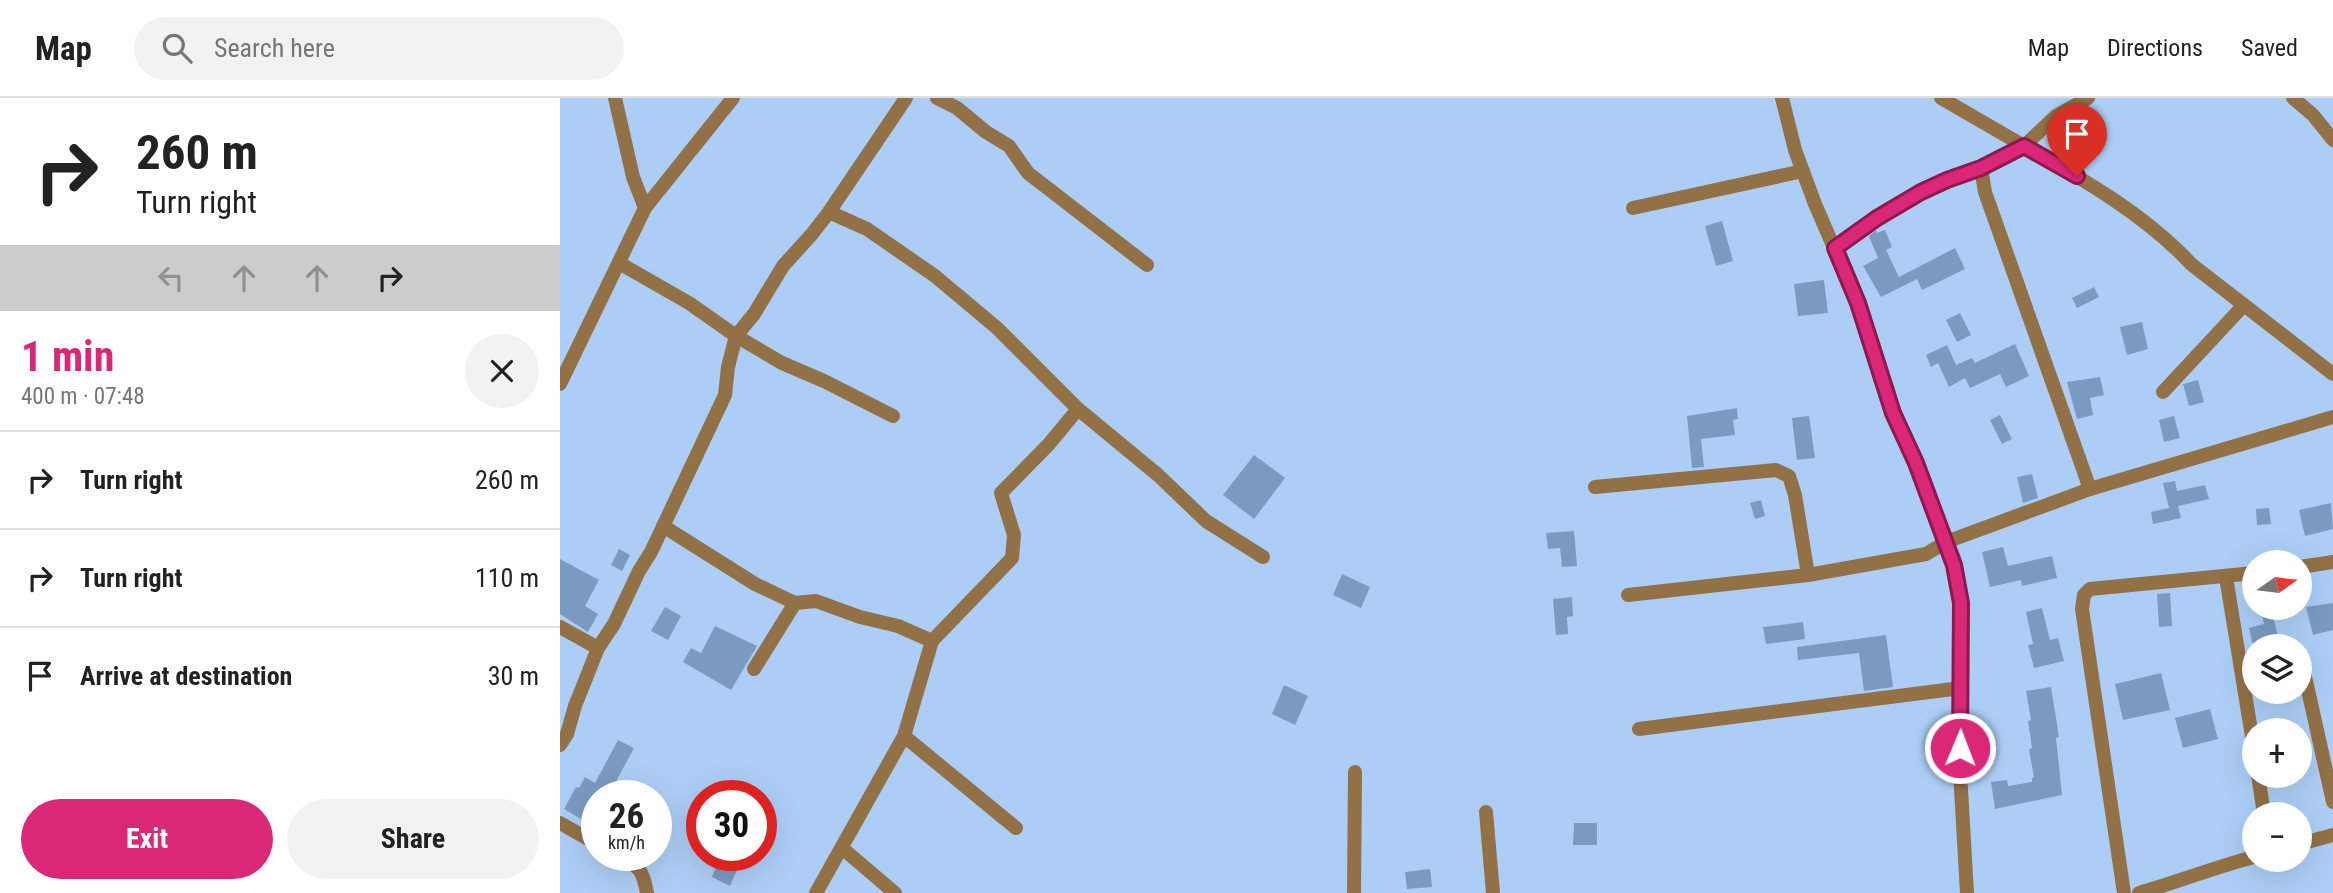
<!DOCTYPE html>
<meta charset="utf-8">
<style>
:root{--surface:#fff;--page:#f2f2f2;--text:#222;--muted:#767676;--line:#e0e0e0;--accent:#db2777}
body{margin:0;font-family:"Roboto Condensed",sans-serif;background:var(--page);color:var(--text);height:100vh;display:flex;flex-direction:column;font-size:26px;white-space:nowrap}
*{box-sizing:border-box;margin:0}
p{font-size:23px;color:var(--muted)}
.icon{flex:none;width:38px;height:38px;fill:none;stroke:currentColor;stroke-width:2;stroke-linecap:round;stroke-linejoin:round}
.map{position:relative;flex:1;overflow:hidden}
.drawer{display:flex;flex-direction:column;background:var(--surface);width:560px}
.drawer>*{flex:none}
.top-card{background:#fff;color:var(--text);overflow:hidden}
.needle{width:46px;rotate:76deg}
.controls{position:absolute;left:1682px;top:452px;display:grid;gap:14px}
.controls a{display:grid;place-items:center;width:70px;height:70px;border-radius:50%;background:var(--surface);box-shadow:0 7px 28px #0002;font-size:35px}
.speed{position:absolute;left:21px;top:682px;display:flex;gap:14px;font-size:35px;font-weight:700;text-align:center}
.speed>*{display:grid;place-content:center;width:91px;height:91px;border-radius:50%;background:var(--surface);box-shadow:0 7px 28px #0002;line-height:1}
.speed small{font-size:18px;font-weight:400}
.speed .limit{border:10px solid #d22;background:#fff;color:#111}
.pin{position:absolute;display:grid;place-items:center;width:60px;height:60px;color:#fff;margin:-72px -30px;border-radius:50% 50% 50% 0;rotate:-45deg;box-shadow:0 0 7px #0007}
.pin .icon{rotate:45deg}
.me{position:absolute;width:77px;margin:-38px;rotate:1deg;stroke-linejoin:round;filter:drop-shadow(0 0 5px #0008)}
.turn{display:flex;align-items:center;gap:24px;height:147px;padding:0 21px;font-size:32px}
.turn .icon{width:91px;height:91px;stroke-width:2.5}
.turn b{display:block;font-size:49px;line-height:60px}
.lanes{display:flex;align-items:center;height:66px;padding:0 21px;background:#0003;justify-content:center;gap:35px;direction:ltr}
.lanes .off{opacity:.35}
.round{display:grid;place-items:center;flex:none;width:74px;height:74px;border-radius:37px;background:var(--page)}
.summary{display:flex;align-items:center;justify-content:space-between;height:119px;padding:0 21px}
h1{font-size:42px;font-weight:700;line-height:52px;color:var(--accent)}
.cta{display:flex;gap:14px;margin-top:auto;padding:14px 21px}
.cta a{flex:1;height:80px;border-radius:42px;background:var(--accent);color:#fff;font-size:28px;font-weight:700;line-height:80px;text-align:center}
.cta a+a{background:var(--page);color:var(--text)}
ul{padding:0;list-style:none}
li{display:flex;align-items:center;gap:21px;height:98px;padding:0 21px;border-top:2px solid var(--line)}
li div{flex:1}
li b{display:block;font-size:26px}
li em{font-style:normal}
header{display:flex;align-items:center;gap:42px;box-sizing:border-box;height:98px;padding:0 35px;background:var(--surface);border-bottom:2px solid var(--line)}
header strong{font-size:33px}
nav{display:flex;gap:38px;margin-inline-start:auto;font-size:24px}
.search{width:490px;height:63px;background:var(--page);display:flex;align-items:center;gap:18px;box-sizing:border-box;padding:0 24px;border-radius:38px;color:var(--muted);font-size:26px}
main{display:flex;flex:1;min-height:0}
.map>svg:first-child{display:block}
.building{fill:#7a9bc1}
.lines{fill:none;stroke-linecap:round;stroke-linejoin:round}
.minor{stroke:#937146;stroke-width:14}
.route-casing{stroke:#8e194d;stroke-width:18}
.route{stroke:#db2777;stroke-width:12}
</style>
<header>
<strong>Map</strong>
<div class="search"><svg class="icon" aria-label="search" viewBox="0 0 24 24"><circle cx="10" cy="10" r="6"/><path d="M15 15l6 6"/></svg>Search here</div>
<nav><a>Map</a><a>Directions</a><a>Saved</a></nav>
</header>
<main>
<section class="drawer">
<div class="top-card">
<div class="turn"><svg class="icon" aria-label="right" viewBox="0 0 24 24"><path d="M7 20v-9h11M14 6l5 5-5 5"/></svg><div><b>260 m</b>Turn right</div></div>
<div class="lanes"><svg class="icon off" aria-label="left" viewBox="0 0 24 24"><path d="M17 20v-9H6M10 6l-5 5 5 5"/></svg><svg class="icon off" aria-label="ahead" viewBox="0 0 24 24"><path d="M12 20V5M6 11l6-6 6 6"/></svg><svg class="icon off" aria-label="ahead" viewBox="0 0 24 24"><path d="M12 20V5M6 11l6-6 6 6"/></svg><svg class="icon" aria-label="right" viewBox="0 0 24 24"><path d="M7 20v-9h11M14 6l5 5-5 5"/></svg></div>
</div>
<div class="summary"><div><h1>1 min</h1><p>400 m · 07:48</p></div><a class="round"><svg class="icon" aria-label="close" viewBox="0 0 24 24"><path d="M6 6l12 12M18 6L6 18"/></svg></a></div>
<ul>
<li><svg class="icon" aria-label="right" viewBox="0 0 24 24"><path d="M7 20v-9h11M14 6l5 5-5 5"/></svg><div><b>Turn right</b></div><em>260 m</em></li>
<li><svg class="icon" aria-label="right" viewBox="0 0 24 24"><path d="M7 20v-9h11M14 6l5 5-5 5"/></svg><div><b>Turn right</b></div><em>110 m</em></li>
<li><svg class="icon" aria-label="arrive" viewBox="0 0 24 24"><path d="M6 21V4h12l-3 4 3 4H6"/></svg><div><b>Arrive at destination</b></div><em>30 m</em></li>
</ul>
<div class="cta"><a>Exit</a><a>Share</a></div>
</section>
<div class="map">
<svg width="1773" height="795" viewBox="0 0 1773 795">
<rect width="100%" height="100%" fill="#accef6"/>
<g class="building">
<polygon points="1162,123 1173,163 1156,168 1145,128"/>
<polygon points="1316,132 1317,135 1325,132 1332,149 1326,152 1339,179 1395,150 1405,171 1362,192 1357,181 1321,199 1303,168 1318,160 1309,138"/>
<polygon points="1264,182 1268,215 1238,218 1234,186"/>
<polygon points="1534,189 1539,199 1517,210 1512,200"/>
<polygon points="1400,215 1411,237 1397,244 1386,222"/>
<polygon points="1582,224 1588,251 1567,257 1560,229"/>
<polygon points="1455,246 1469,278 1446,289 1440,276 1410,290 1405,280 1389,289 1378,265 1371,269 1366,257 1387,247 1396,267 1412,260 1415,265"/>
<polygon points="1540,279 1544,297 1530,300 1533,317 1517,321 1507,284"/>
<polygon points="1638,282 1644,304 1629,308 1623,286"/>
<polygon points="1177,310 1178,321 1173,322 1175,337 1141,341 1144,369 1132,370 1127,318"/>
<polygon points="1440,317 1452,341 1442,346 1430,322"/>
<polygon points="1249,318 1255,360 1237,362 1232,320"/>
<polygon points="1614,318 1620,340 1604,344 1599,322"/>
<polygon points="694,357 725,380 694,421 663,397"/>
<polygon points="1472,376 1478,400 1463,405 1457,379"/>
<polygon points="1615,383 1617,393 1645,387 1649,401 1618,408 1621,420 1593,426 1591,414 1609,410 1603,385"/>
<polygon points="1201,402 1205,418 1195,421 1190,405"/>
<polygon points="1771,405 1773,431 1745,438 1739,412"/>
<polygon points="1709,410 1711,426 1697,427 1696,411"/>
<polygon points="1014,433 1017,468 1002,469 1000,450 988,451 986,435"/>
<polygon points="1443,449 1448,468 1492,458 1497,480 1462,488 1461,482 1430,489 1422,454"/>
<polygon points="59,451 70,457 62,473 51,467"/>
<polygon points="0,461 39,482 25,508 38,516 28,534 0,516"/>
<polygon points="782,476 810,489 801,510 773,497"/>
<polygon points="1610,495 1612,528 1599,529 1597,496"/>
<polygon points="1012,499 1013,518 1007,519 1008,536 996,537 993,501"/>
<polygon points="1773,505 1773,532 1753,537 1746,509"/>
<polygon points="105,509 121,518 108,542 91,533"/>
<polygon points="1700,509 1711,509 1720,548 1693,548 1689,530 1704,526"/>
<polygon points="1482,510 1490,542 1498,540 1504,563 1474,570 1468,547 1473,546 1466,514"/>
<polygon points="1243,524 1245,541 1206,546 1203,529"/>
<polygon points="155,528 197,548 171,592 123,564 131,550 141,555"/>
<polygon points="1326,537 1333,589 1304,593 1299,555 1238,562 1237,549"/>
<polygon points="1601,575 1610,612 1563,622 1555,586"/>
<polygon points="724,587 748,598 735,627 712,616"/>
<polygon points="1491,589 1499,639 1496,640 1502,697 1435,711 1431,684 1447,682 1448,688 1472,684 1472,680 1474,680 1469,651 1472,650 1468,623 1471,622 1466,593"/>
<polygon points="1650,611 1658,641 1623,650 1615,620"/>
<polygon points="58,642 74,650 52,691 49,688 43,698 37,698 37,710 28,725 4,711 16,689 19,690 25,679 35,685"/>
<polygon points="1014,725 1037,725 1037,747 1013,747"/>
<polygon points="161,758 183,758 170,788 152,779"/>
<polygon points="870,771 872,789 847,791 845,774"/>
</g>
<g class="lines">
<g class="minor">
<polyline points="55,0 73,79 85,110"/>
<polyline points="377,0 397,10 426,34 449,48 468,75 587,167"/>
<polyline points="1222,0 1235,52 1255,106 1298,205 1324,290 1356,365 1394,467 1401,505 1400,674 1407,795"/>
<polyline points="1381,0 1464,48 1496,18 1528,0"/>
<polyline points="1733,0 1753,17 1773,42"/>
<polyline points="1421,70 1425,94 1530,391"/>
<polyline points="1073,110 1243,73"/>
<polyline points="269,114 307,131 375,178 437,230 518,311 598,377 646,423 703,459"/>
<path d="M1275,150L1317,120L1361,94L1421,70L1464,48C1521,80 1586,117 1631,166L1773,276"/>
<polyline points="59,165 129,205 176,238 222,265 264,283 333,318"/>
<polyline points="0,286 85,110 173,0"/>
<polyline points="1603,294 1684,207"/>
<polyline points="1035,389 1216,372 1229,378 1235,397 1248,477"/>
<polyline points="103,428 195,486 235,505 256,503 300,519 338,528 372,543 344,638 256,795"/>
<polyline points="1740,469 1773,464"/>
<polyline points="1666,479 1694,651"/>
<polyline points="1068,497 1248,477 1366,456 1386,444 1530,391 1773,319"/>
<polyline points="0,529 38,550"/>
<polyline points="372,543 452,460 454,437 441,395 489,346 518,311"/>
<polyline points="1740,556 1773,704"/>
<polyline points="194,571 235,505"/>
<polyline points="1079,631 1401,590"/>
<polyline points="344,638 456,730"/>
<polyline points="0,647 7,636 15,608 38,550 54,526 79,473 91,454 165,297 168,269 176,238 194,216 223,168 252,136 269,114 346,0"/>
<polyline points="1698,677 1704,716"/>
<polyline points="926,714 933,795"/>
<polyline points="0,725 37,746"/>
<polyline points="1740,746 1773,737"/>
<polyline points="282,750 335,795"/>
<path d="M59,758C79,768 83,772 87,795"/>
<polyline points="794,795 795,674"/>
<polyline points="1564,795 1522,511 1524,497 1530,491 1694,475"/>
<path d="M1579,795C1618,784 1655,769 1694,759"/>
</g>
</g>
<g class="lines">
<defs>
<polyline id="route" points="1400,650 1401,505 1394,467 1356,365 1333,315 1298,205 1275,150 1317,120 1361,94 1387,82 1421,70 1464,48 1517,78"/>
</defs>
<use href="#route" class="route-casing"/>
<use href="#route" class="route"/>
</g>
</svg>
<div class="controls">
<a><svg class="needle" viewBox="-14 -14 28 28"><path d="M0-13l5 13h-10z" fill="#e53935"/><path d="M0 13l5-13h-10z" fill="#767676"/></svg></a>
<a><svg class="icon" aria-label="layers" viewBox="0 0 24 24"><path d="M12 4l9 5-9 5-9-5zM3 14l9 5 9-5"/></svg></a>
<a>+</a>
<a>−</a>
</div>
<div class="speed"><div>26<small>km/h</small></div><div class="limit">30</div></div>
<div class="pin" style="left:1517px;top:78px;background:#d93025"><svg class="icon" aria-label="arrive" viewBox="0 0 24 24"><path d="M6 21V4h12l-3 4 3 4H6"/></svg></div>
<svg class="me" style="left:1400px;top:650px" viewBox="-20 -20 40 40"><circle r="17" fill="#db2777" stroke="#fff" stroke-width="3"/><path d="M0-11L8 9 0 5-8 9z" fill="#fff"/></svg>
</div>
</main>
